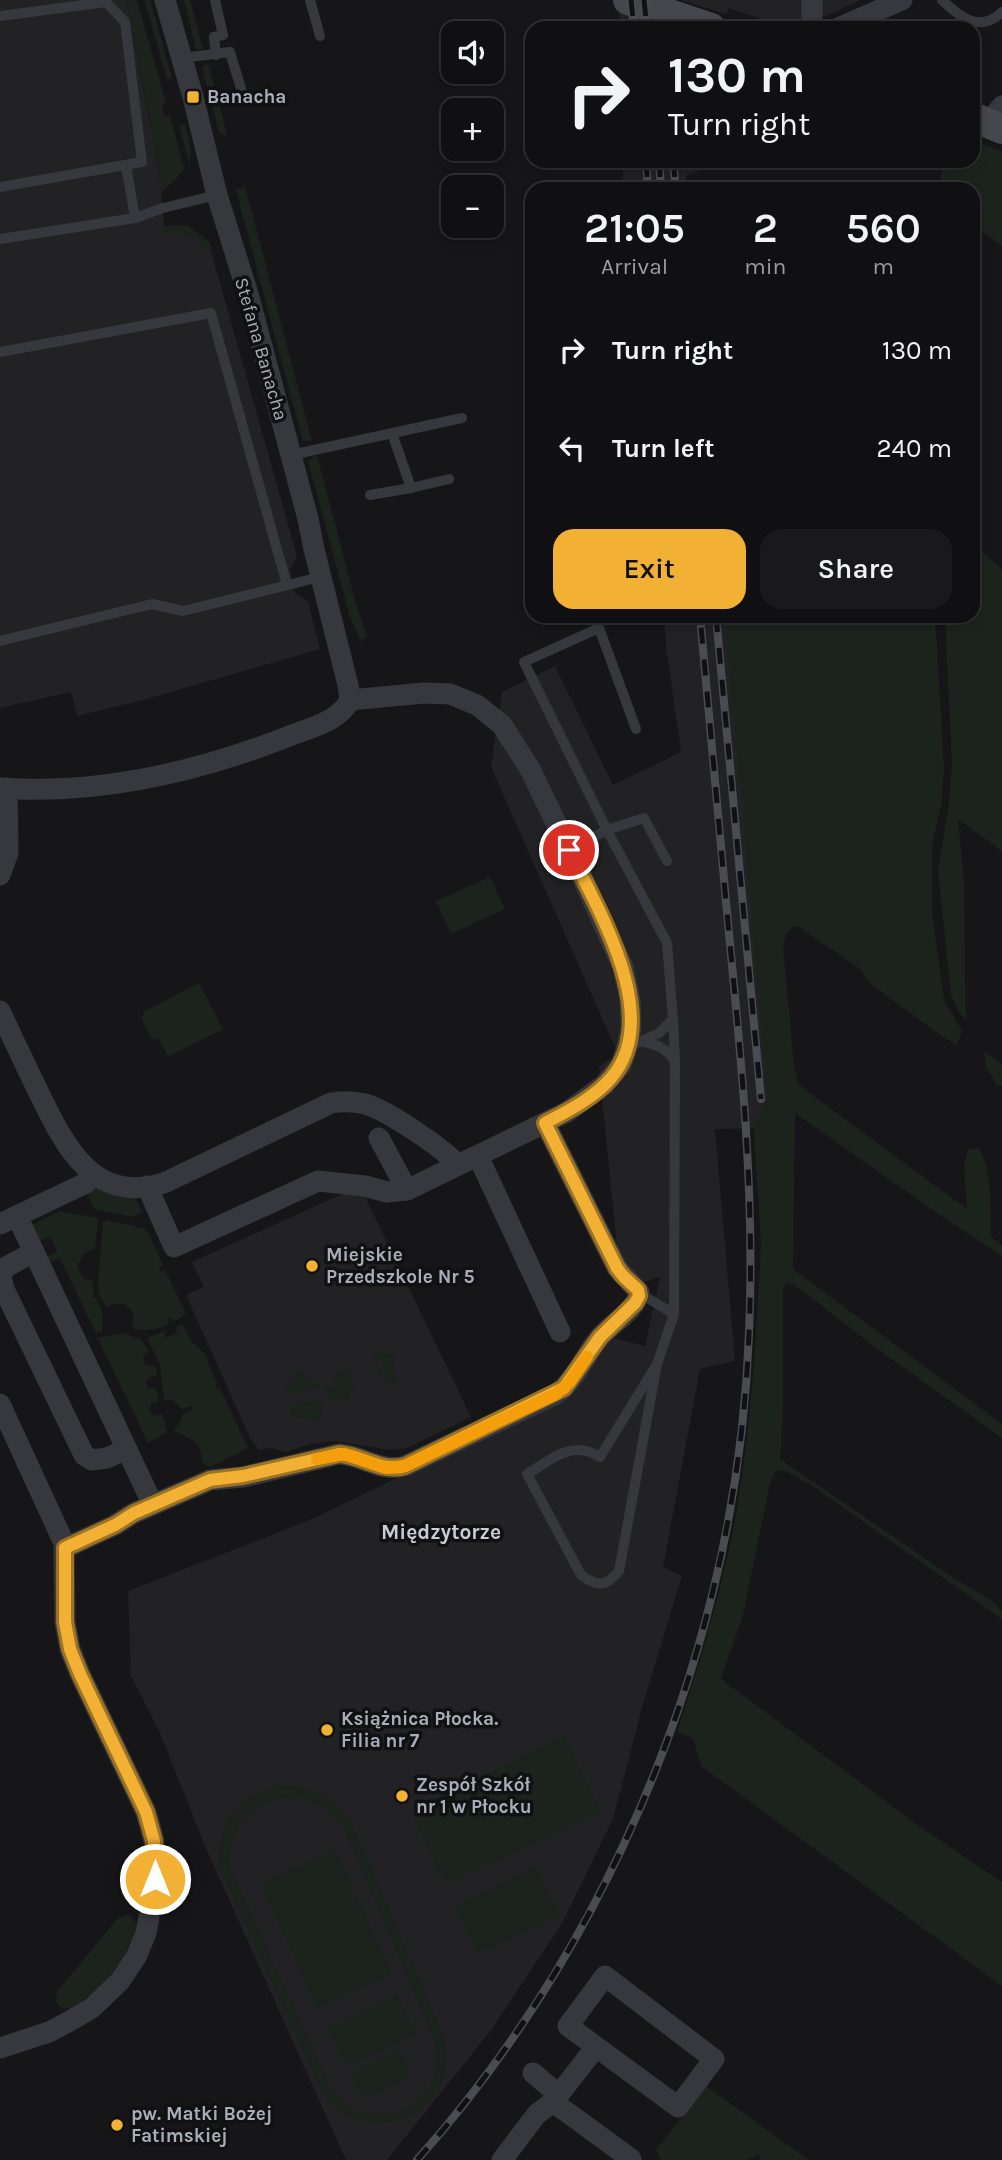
<!DOCTYPE html>
<meta charset="utf-8">
<style>
:root{--surface:#101012;--page:#19191b;--text:#f1f3f6;--muted:#9c9d9f;--line:#303032;--accent:#f2b134}
body{margin:0;font-family:Karla,sans-serif;background:var(--page);color:var(--text);height:100vh;display:flex;flex-direction:column;font-size:26px;white-space:nowrap}
*{box-sizing:border-box;margin:0}
p{font-size:23px;color:var(--muted)}
.icon{flex:none;width:38px;height:38px;fill:none;stroke:currentColor;stroke-width:2;stroke-linecap:round;stroke-linejoin:round}
.map{position:relative;flex:1;overflow:hidden}
.details{position:absolute;left:525px;top:182px;width:455px;height:441px;display:flex;flex-direction:column;background:var(--surface);border-radius:21px;box-shadow:0 4px 10px #0003,0 0 0 2px var(--line)}
.details>*{flex:none}
.guide{position:absolute;left:525px;top:21px;width:455px;height:147px;border-radius:21px;box-shadow:0 4px 10px #0003,0 0 0 2px var(--line);background:#101012;color:var(--text);overflow:hidden}
.fabs{position:absolute;left:441px;top:21px;display:grid;gap:14px}
.fabs a{display:grid;place-items:center;width:63px;height:63px;border-radius:14px;background:var(--surface);box-shadow:0 4px 10px #0003,0 0 0 2px var(--line);font-size:35px}
.pin{position:absolute;display:grid;place-items:center;width:60px;height:60px;color:#fff;margin:-30px;border:4px solid #fff;border-radius:50%;box-shadow:0 2px 7px #0007}
.me{position:absolute;width:77px;margin:-38px;rotate:0deg;stroke-linejoin:round;filter:drop-shadow(0 0 5px #0008)}
.turn{display:flex;align-items:center;gap:24px;height:147px;padding:0 28px;font-size:32px}
.turn .icon{width:91px;height:91px;stroke-width:2.5}
.turn b{display:block;font-size:49px;line-height:60px}
.eta{display:flex;justify-content:space-evenly;align-items:center;height:119px;text-align:center}
.eta b{font-size:42px;font-weight:600;line-height:49px}
.primary-button{display:flex;gap:14px;margin-top:auto;padding:14px 28px}
.primary-button a{flex:1;height:80px;border-radius:21px;background:var(--accent);color:#111;font-size:28px;font-weight:600;line-height:80px;text-align:center}
.primary-button a+a{background:var(--page);color:var(--text)}
ul{padding:0;list-style:none}
li{display:flex;align-items:center;gap:21px;height:98px;padding:0 28px}
li div{flex:1}
li b{display:block;font-size:26px}
li em{font-style:normal}
.map>svg:first-child{display:block}
.built{fill:#222225}
.green{fill:#1c231d;fill-rule:evenodd}
.lines{fill:none;stroke-linecap:round;stroke-linejoin:round}
.service{stroke:#37383d;stroke-width:10}
.minor{stroke:#37383d;stroke-width:21}
.secondary{stroke:#45474d;stroke-width:30}
.rail-casing{stroke:#4a4c52;stroke-width:8}
.rail{stroke:#111113;stroke-width:5;stroke-dasharray:16;stroke-linecap:butt}
.route-casing{stroke:#9d7322;stroke-width:18}
.route{stroke:#f2b134;stroke-width:12}
.slow{stroke:#f59e0b;stroke-width:12}
.poi-dot{fill:#f2b134;stroke:#111113;stroke-width:2.5}
.labels{text-anchor:middle;dominant-baseline:central;stroke-width:7;stroke-linejoin:round;paint-order:stroke}
.poi-label{font-size:19px;font-weight:bold;fill:#a8adb8;stroke:#111113;text-anchor:start}
.street-label{font-size:19px;fill:#a8adb8;stroke:#111113}
.neighbourhood-label{font-size:21px;font-weight:bold;fill:#c9ccd4;stroke:#111113}
</style>
<div class="map">
<svg width="1002" height="2160" viewBox="0 0 1002 2160">
<rect width="100%" height="100%" fill="#161618"/>
<g class="built">
<polygon points="0,0 126,0 159,170 165,234 183,232 211,251 297,556 290,570 295,593 308,602 320,649 143,700 77,716 71,692 0,708"/>
<polygon points="618,0 673,28 620,28"/>
<polygon points="680,0 861,0 826,16 780,25 728,8 726,14"/>
<polygon points="623,161 685,161 687,189 623,189"/>
<polygon points="664,616 727,616 773,1128 715,1129 735,1361 700,1369 663,1567 682,1576 643,1704 613,1819 562,1923 492,2029 387,2160 346,2160 205,1846 160,1733 131,1676 128,1591 312,1519 567,1396 610,1337 645,1346 660,1277 621,1289 599,1066 618,1054 491,767 502,692 555,666 613,785 681,752 666,646"/>
<polygon points="360,1186 471,1417 407,1448 391,1450 333,1441 311,1444 285,1452 271,1448 259,1450 251,1440 186,1295 204,1287 192,1262"/>
</g>
<g class="green">
<polygon points="126,0 137,0 166,103 162,105 165,117 170,116 184,168 177,178 161,192 149,115"/>
<polygon points="145,0 150,0 172,78 167,80"/>
<polygon points="184,0 190,0 203,49 196,49"/>
<polygon points="208,63 228,138 219,132 202,67"/>
<polygon points="185,124 190,145 190,166 179,126"/>
<polygon points="973,141 1002,151 1002,246 973,225 973,189 940,189 943,161 973,161"/>
<polygon points="684,161 718,161 686,176"/>
<polygon points="245,186 312,441 303,441 236,190"/>
<polygon points="186,225 210,242 211,251 183,232 165,235 164,226"/>
<polygon points="317,455 357,608 367,636 361,642 350,617 308,461"/>
<polygon points="973,544 1002,569 1002,851 958,819 964,882 965,1004 967,1021 959,1012 951,995 938,870 949,803 952,761 945,616 973,616"/>
<path d="M724,616H935L944,769L941,804L932,847V912L944,1000L962,1031L957,1045L940,1035L871,984L860,969L799,927L794,926L786,935L783,948L794,1066L798,1083L808,1092L967,1209L964,1166L968,1149L979,1148C993,1173 990,1209 991,1237L1002,1245V1256L937,1213L795,1113L793,1269L1002,1424V1438L879,1350L793,1284L786,1283L783,1289V1413L780,1459L952,1577L991,1600L1002,1611V1619L811,1485L787,1472L776,1470L770,1483L743,1615L721,1679L916,1824L1002,1882V1986L701,1766L693,1738L677,1732L700,1660L720,1588L735,1522L746,1446L754,1367L761,1245L754,1129L767,1101L745,836Z"/>
<polygon points="490,877 505,909 451,934 436,901"/>
<polygon points="199,983 223,1029 168,1057 158,1038 153,1040 141,1018 145,1011"/>
<polygon points="984,1051 1002,1064 1002,1086 997,1085 987,1069"/>
<polygon points="100,1185 133,1194 142,1212 133,1217 94,1209 85,1190"/>
<polygon points="59,1211 98,1218 95,1249 83,1254 77,1267 83,1278 92,1281 94,1296 102,1310 102,1331 96,1333 60,1258 47,1264 45,1258 57,1251 50,1237 37,1242 32,1225"/>
<path d="M107,1220L146,1229L163,1265L159,1267L161,1272L165,1270L186,1314L173,1322L171,1317L167,1319L169,1324C157,1329 145,1333 132,1328C138,1308 125,1298 107,1307L100,1297L98,1285L103,1222Z"/>
<path d="M182,1324L192,1342L204,1353L217,1383L215,1385L217,1389L220,1388L248,1448L210,1467L204,1464C196,1435 196,1443 173,1430L179,1425L183,1414L193,1409L191,1406L182,1409L173,1400H164L160,1364L147,1338L165,1331V1338L177,1333L176,1327Z"/>
<polygon points="124,1333 141,1340 149,1351 143,1356 144,1363 147,1365 155,1366 157,1376 150,1377 146,1382 148,1388 157,1389 158,1402 153,1403 149,1409 154,1416 162,1414 167,1432 148,1443 98,1338"/>
<polygon points="375,1352 394,1354 396,1387 387,1390 387,1379 377,1375 377,1368 383,1367 382,1361 374,1360"/>
<polygon points="307,1370 309,1381 316,1380 320,1387 287,1395 285,1383 294,1381 293,1372"/>
<polygon points="349,1370 349,1380 354,1382 355,1390 350,1393 350,1404 333,1401 325,1387 334,1384 331,1373"/>
<polygon points="321,1400 324,1420 291,1418 291,1404"/>
<polygon points="565,1736 601,1812 445,1885 410,1810"/>
<path d="M282,1785C313,1786 333,1797 351,1822L445,2038C447,2055 447,2071 440,2086C422,2124 370,2135 338,2109C329,2102 323,2093 318,2083L219,1868C217,1822 237,1795 282,1785ZM292,1797C317,1802 327,1808 343,1827L434,2040C436,2051 438,2061 435,2073C426,2108 383,2126 351,2107C342,2101 335,2092 329,2083L229,1865C232,1822 249,1803 292,1797Z"/>
<polygon points="335,1849 392,1974 317,2008 260,1883"/>
<polygon points="536,1867 559,1916 478,1954 455,1906"/>
<path d="M128,1915L134,1919L137,1926C124,1965 105,1984 72,2009L60,2007L56,2000L57,1992L117,1919Z"/>
<polygon points="397,1994 416,2034 347,2067 328,2028"/>
<polygon points="398,2049 412,2076 364,2100 350,2073"/>
<polygon points="706,2086 809,2160 761,2160 759,2155 747,2160 661,2160 656,2150"/>
</g>
<g class="lines">
<g class="service">
<polyline points="215,0 223,35 214,37 216,55"/>
<polyline points="310,0 320,36"/>
<path d="M942,0C961,18 980,33 1002,12"/>
<polyline points="0,16 106,2 125,22 142,162 0,187"/>
<polyline points="182,58 230,52 242,92"/>
<polyline points="126,165 135,218"/>
<polyline points="0,239 135,218 163,208 217,195"/>
<polyline points="0,352 211,313 287,585"/>
<polyline points="291,455 462,418"/>
<polyline points="411,488 449,479"/>
<polyline points="370,495 411,488 392,433"/>
<polyline points="593,616 599,628 524,662 607,830 644,818 667,861"/>
<polyline points="599,628 636,729"/>
<polyline points="0,641 152,604 183,611 320,577"/>
<polyline points="569,850 607,830 667,943 673,1019"/>
<path d="M630,1039C648,1043 667,1044 675,1063L674,1314"/>
<polyline points="640,1042 659,1033 673,1019 675,1060"/>
<path d="M639,1293L674,1314L657,1364L619,1571C606,1587 597,1587 581,1575L527,1474C551,1460 572,1439 600,1457L657,1364"/>
</g>
<g class="minor">
<polyline points="165,0 193,97 217,195 248,294 308,519 314,549 348,685 350,700"/>
<polyline points="812,0 812,28"/>
<polyline points="838,28 902,0"/>
<polyline points="989,122 1002,106"/>
<polyline points="350,700 424,693 450,694 477,705 502,725 530,769 583,879 623,967 630,1000 631,1027 628,1044 621,1065 604,1085 567,1112 407,1190 379,1138"/>
<path d="M0,788C98,795 197,772 287,737C309,728 339,722 350,700"/>
<polyline points="0,875 8,853 7,788"/>
<path d="M0,1011C13,1039 26,1066 39,1093C65,1146 93,1205 164,1183L331,1103C343,1101 353,1101 365,1104C387,1110 443,1148 458,1165"/>
<polyline points="478,1156 560,1332"/>
<polyline points="147,1186 174,1247 318,1181 365,1186 387,1192 407,1190"/>
<polyline points="17,1216 153,1505"/>
<polyline points="0,1224 86,1183 94,1174"/>
<polyline points="34,1252 4,1268 1,1277 4,1289 84,1455 92,1460 107,1458 127,1449"/>
<polyline points="0,1404 64,1543 65,1622 70,1649 80,1674 146,1812 154,1841 155,1860 152,1901 146,1933 136,1957 120,1981 92,2008 70,2021 49,2032 0,2048"/>
<path d="M65,1548L115,1525L134,1513L210,1480L243,1477L339,1454C362,1455 381,1473 405,1466L556,1394C576,1380 584,1356 600,1337C612,1323 636,1311 639,1292L617,1268L545,1123"/>
<polygon points="605,1976 714,2059 678,2107 568,2026"/>
<polyline points="533,2073 559,2095"/>
<polyline points="553,2102 631,2159"/>
<polyline points="502,2160 537,2114 553,2102 596,2047"/>
</g>
<g class="secondary">
<polyline points="628,0 711,28"/>
<polyline points="973,117 1002,129"/>
</g>
<defs>
<g id="rail">
<polyline points="631,0 634,28"/>
<polyline points="644,0 647,28"/>
<polyline points="646,161 648,189"/>
<polyline points="659,161 661,189"/>
<polyline points="673,161 676,189"/>
<polyline points="716,616 761,1099"/>
<path d="M417,2160C617,1935 738,1634 749,1333C755,1200 742,1066 729,934C719,828 710,722 700,616"/>
</g>
</defs>
<use href="#rail" class="rail-casing"/>
<use href="#rail" class="rail"/>
</g>
<g class="lines">
<defs>
<path id="route" d="M155,1879L154,1841L146,1812L80,1674L70,1649L65,1622V1548L115,1525L134,1513L210,1480L243,1476L339,1454C362,1455 381,1473 405,1466L564,1388L600,1337L635,1303L639,1296L638,1290L623,1276L617,1268L545,1123C568,1111 594,1098 611,1078C664,1017 598,910 569,850"/>
</defs>
<use href="#route" class="route-casing"/>
<use href="#route" class="route"/>
<polyline class="slow" points="317,1459 344,1454 386,1468 405,1466 556,1394 570,1382 587,1357"/>
</g>
<g class="poi-dot">
<rect x="186" y="90" width="14" height="14" rx="3.5"/>
<circle cx="312" cy="1266" r="7"/>
<circle cx="327" cy="1730" r="7"/>
<circle cx="402" cy="1796" r="7"/>
<circle cx="117" cy="2125" r="7"/>
</g>
<g class="labels">
<g class="poi-label">
<text x="207" y="97">Banacha</text>
<text x="326" y="1255">Miejskie<tspan x="326" dy="22">Przedszkole Nr 5</tspan></text>
<text x="341" y="1719">Książnica Płocka.<tspan x="341" dy="22">Filia nr 7</tspan></text>
<text x="416" y="1785">Zespół Szkół<tspan x="416" dy="22">nr 1 w Płocku</tspan></text>
<text x="131" y="2114">pw. Matki Bożej<tspan x="131" dy="22">Fatimskiej</tspan></text>
</g>
<g class="street-label">
<text transform="translate(261 349) rotate(74)">Stefana Banacha</text>
</g>
<g class="neighbourhood-label">
<text x="441" y="1532">Międzytorze</text>
</g>
</g>
</svg>
<div class="fabs">
<a><svg class="icon" aria-label="sound" viewBox="0 0 24 24"><path d="M4 9h4l5-4v14l-5-4H4zM17 9q2 3 0 6"/></svg></a>
<a>+</a>
<a>−</a>
</div>
<div class="pin" style="left:569px;top:850px;background:#d93025"><svg class="icon" aria-label="arrive" viewBox="0 0 24 24"><path d="M6 21V4h12l-3 4 3 4H6"/></svg></div>
<svg class="me" style="left:155px;top:1879px" viewBox="-20 -20 40 40"><circle r="17" fill="#f2b134" stroke="#fff" stroke-width="3"/><path d="M0-11L8 9 0 5-8 9z" fill="#fff"/></svg>
<div class="guide">
<div class="turn"><svg class="icon" aria-label="right" viewBox="0 0 24 24"><path d="M7 20v-9h11M14 6l5 5-5 5"/></svg><div><b>130 m</b>Turn right</div></div>
</div>
<section class="details">
<div class="eta">
<div><b>21:05</b><p>Arrival</p></div>
<div><b>2</b><p>min</p></div>
<div><b>560</b><p>m</p></div>
</div>
<ul>
<li><svg class="icon" aria-label="right" viewBox="0 0 24 24"><path d="M7 20v-9h11M14 6l5 5-5 5"/></svg><div><b>Turn right</b></div><em>130 m</em></li>
<li><svg class="icon" aria-label="left" viewBox="0 0 24 24"><path d="M17 20v-9H6M10 6l-5 5 5 5"/></svg><div><b>Turn left</b></div><em>240 m</em></li>
</ul>
<div class="primary-button"><a>Exit</a><a>Share</a></div>
</section>
</div>
